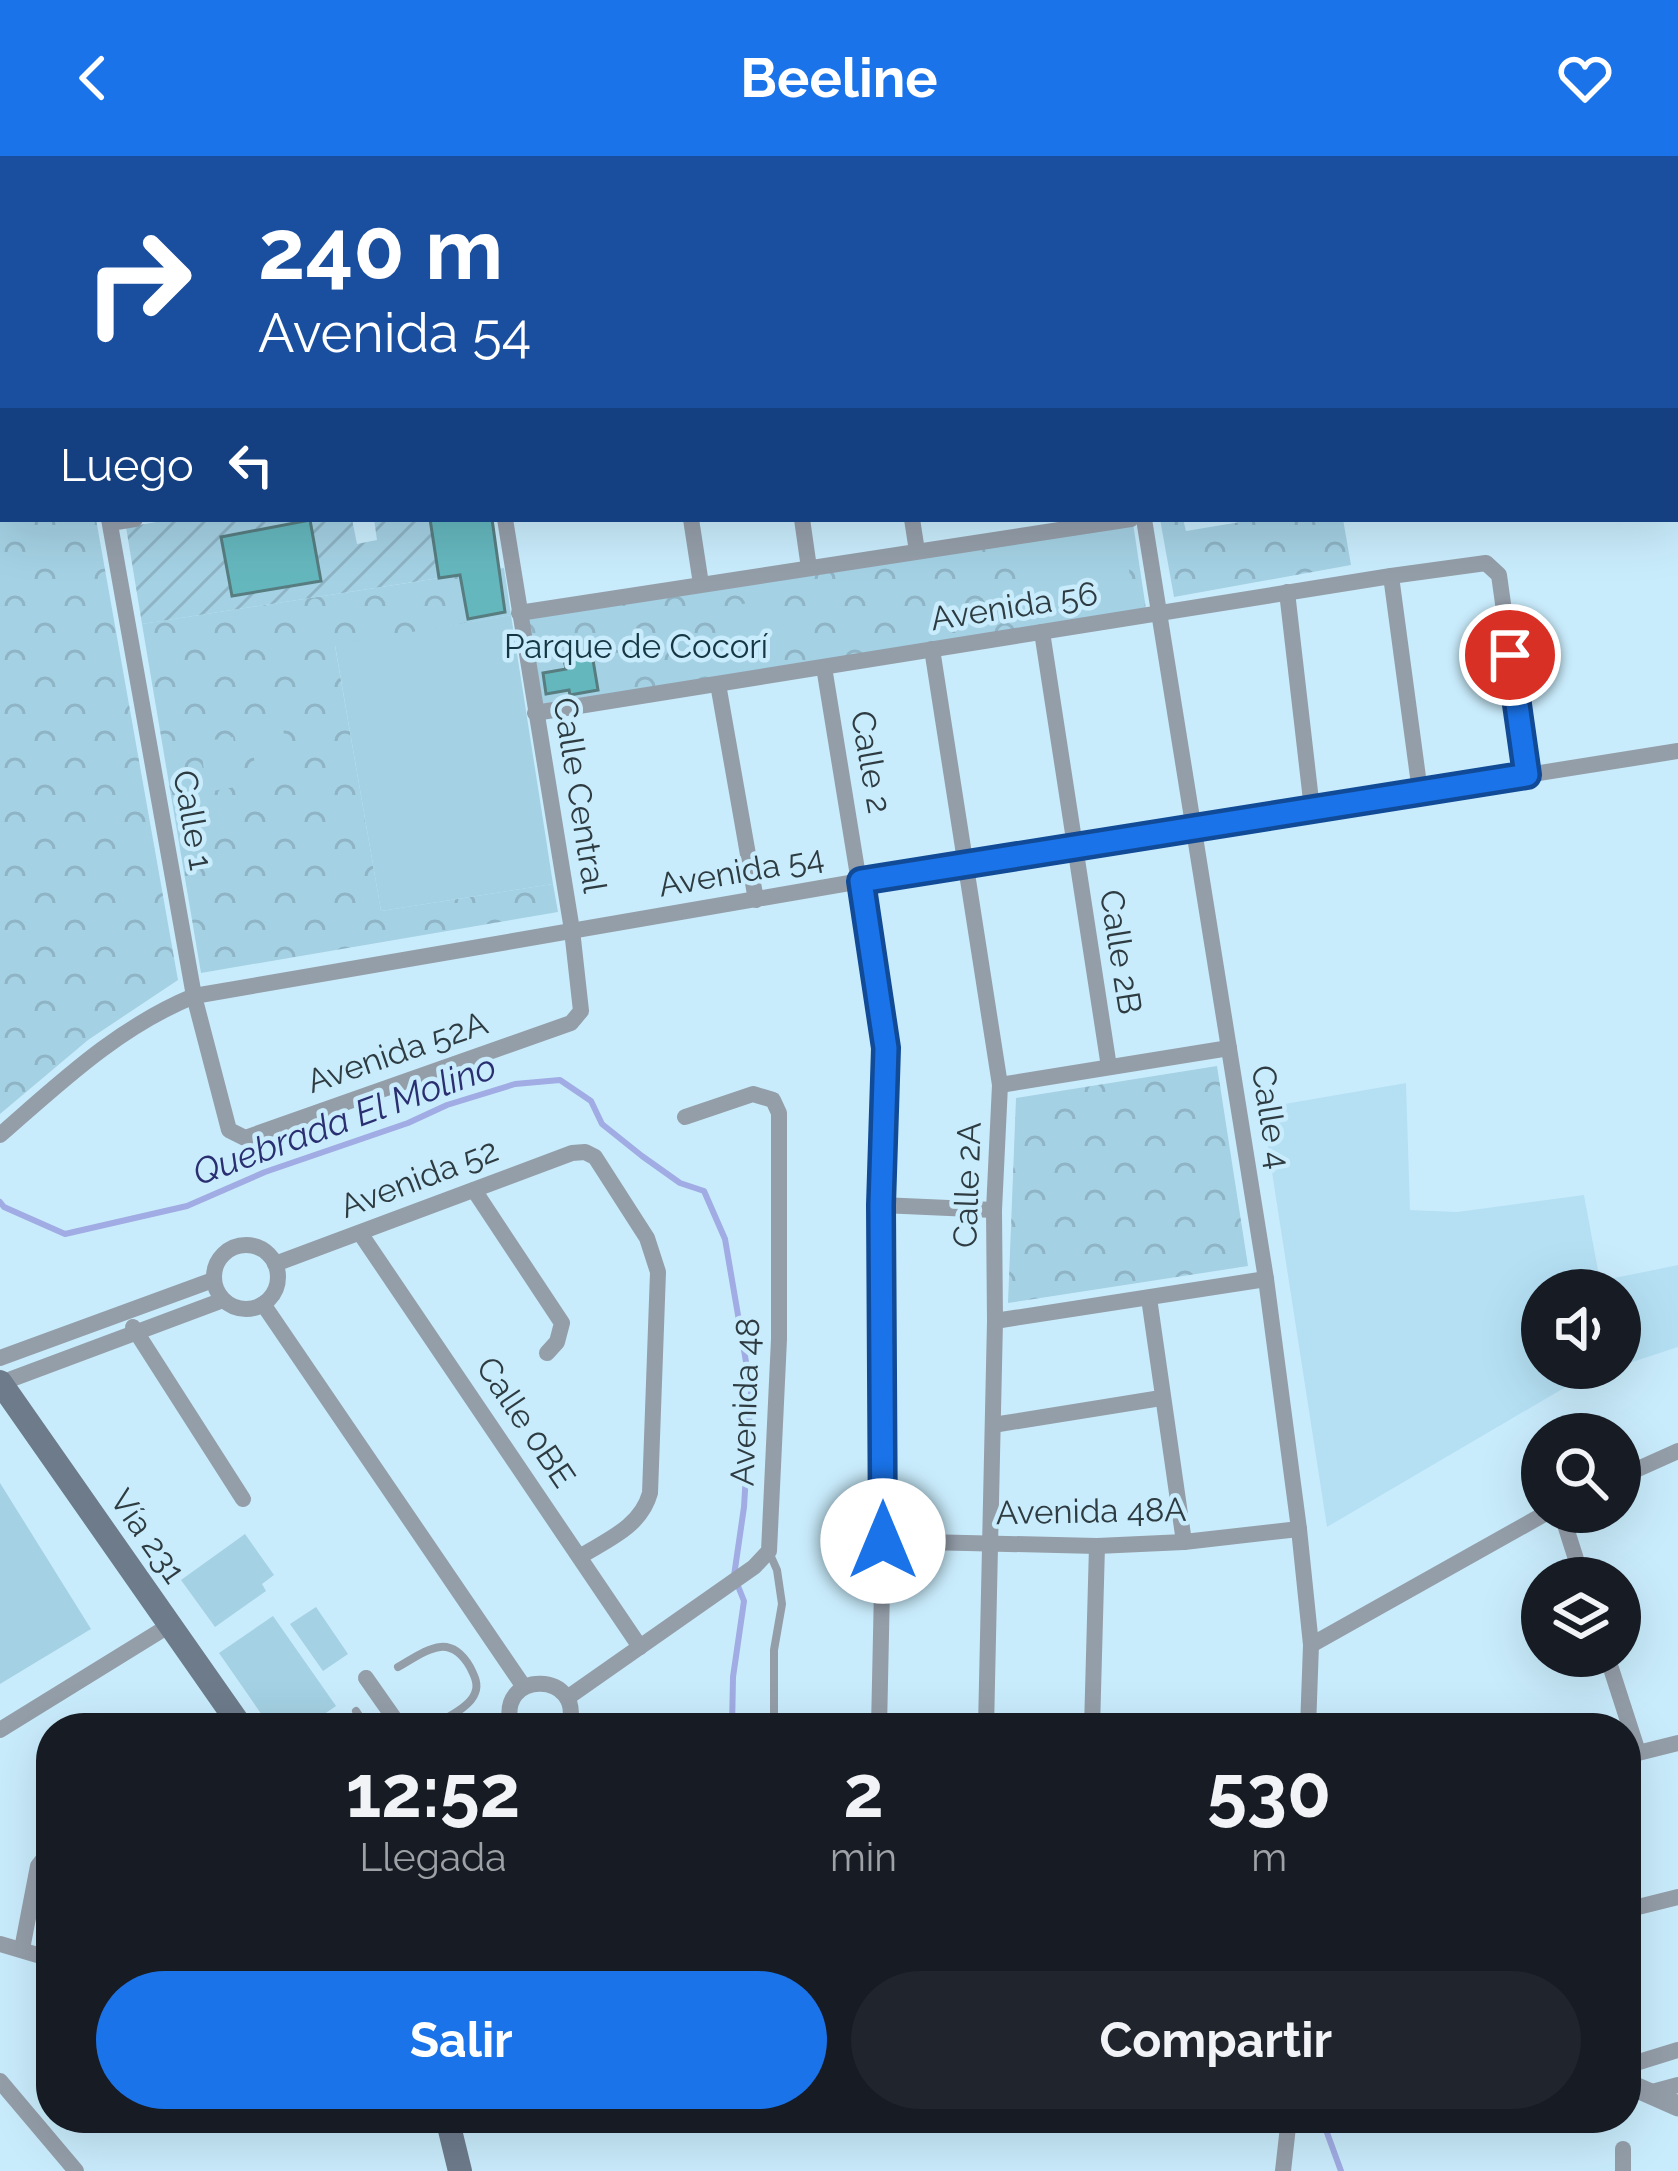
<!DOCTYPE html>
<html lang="es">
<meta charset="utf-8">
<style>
:root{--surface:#171b24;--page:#20242c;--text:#f1f3f6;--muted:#9ea1a6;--accent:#1a73e8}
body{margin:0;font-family:Raleway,sans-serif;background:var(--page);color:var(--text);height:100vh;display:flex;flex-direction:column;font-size:45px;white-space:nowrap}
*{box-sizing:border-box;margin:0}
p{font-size:39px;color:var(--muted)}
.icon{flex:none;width:66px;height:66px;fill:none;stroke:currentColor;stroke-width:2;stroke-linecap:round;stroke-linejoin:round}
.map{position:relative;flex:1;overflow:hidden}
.panel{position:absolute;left:36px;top:1557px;width:1605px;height:420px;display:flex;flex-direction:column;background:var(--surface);border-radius:48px;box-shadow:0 12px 48px #0002}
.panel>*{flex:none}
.banner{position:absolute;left:0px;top:0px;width:1680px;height:366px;box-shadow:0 12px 48px #0002;background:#1a4fa0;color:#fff;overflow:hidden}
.tools{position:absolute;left:1521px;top:1113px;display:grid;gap:24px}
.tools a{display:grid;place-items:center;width:120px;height:120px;border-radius:50%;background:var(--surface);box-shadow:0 12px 48px #0002;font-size:60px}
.pin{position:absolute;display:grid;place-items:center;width:102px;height:102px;color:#fff;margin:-51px;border:6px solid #fff;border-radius:50%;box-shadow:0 3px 12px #0007}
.me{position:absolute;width:132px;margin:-66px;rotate:0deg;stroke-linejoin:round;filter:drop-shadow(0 0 9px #0008)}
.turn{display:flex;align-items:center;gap:42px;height:252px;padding:0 60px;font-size:54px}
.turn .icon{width:156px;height:156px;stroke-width:2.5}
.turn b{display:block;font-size:84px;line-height:102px}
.then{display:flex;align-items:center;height:114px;padding:0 60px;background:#0003;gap:24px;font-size:45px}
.eta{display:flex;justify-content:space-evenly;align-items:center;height:204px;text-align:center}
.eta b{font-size:72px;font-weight:700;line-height:84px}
.button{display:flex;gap:24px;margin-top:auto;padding:24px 60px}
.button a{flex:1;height:138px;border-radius:72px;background:var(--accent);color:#fff;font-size:48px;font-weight:700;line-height:138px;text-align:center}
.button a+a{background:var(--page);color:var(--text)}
header{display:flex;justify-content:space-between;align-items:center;height:156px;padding:0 60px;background:var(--accent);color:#fff;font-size:54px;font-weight:700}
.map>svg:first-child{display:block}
.built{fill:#b5e0f4}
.forest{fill:url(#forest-crowns)}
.garden{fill:url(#garden-furrows)}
.pitch{fill:#a4d1e4}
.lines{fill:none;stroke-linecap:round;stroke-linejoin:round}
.stream{stroke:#a0ace3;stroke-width:6}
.river{stroke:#a0ace3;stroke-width:33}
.building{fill:#65b7be;stroke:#577d80;stroke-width:3}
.service{stroke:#949ea9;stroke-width:8}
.minor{stroke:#949ea9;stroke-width:16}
.tertiary{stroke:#949ea9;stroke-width:21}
.secondary{stroke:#6d7b8b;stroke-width:24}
.route-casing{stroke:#114b97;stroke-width:30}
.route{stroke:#1a73e8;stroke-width:21}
.labels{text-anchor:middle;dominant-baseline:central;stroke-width:9;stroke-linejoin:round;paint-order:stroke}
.street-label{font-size:33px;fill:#2e3c42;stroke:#c9ecfc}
.park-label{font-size:33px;fill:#153643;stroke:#c9ecfc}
.water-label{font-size:36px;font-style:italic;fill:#2a2f71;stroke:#c9ecfc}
</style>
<header><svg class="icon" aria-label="back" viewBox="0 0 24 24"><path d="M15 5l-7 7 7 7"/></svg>Beeline<svg class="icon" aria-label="heart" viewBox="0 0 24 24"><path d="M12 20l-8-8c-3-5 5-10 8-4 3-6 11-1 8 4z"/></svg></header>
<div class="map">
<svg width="1678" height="2015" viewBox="0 0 1678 2015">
<defs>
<pattern id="forest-crowns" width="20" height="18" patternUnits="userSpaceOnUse" patternTransform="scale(3)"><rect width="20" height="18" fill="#a4d1e4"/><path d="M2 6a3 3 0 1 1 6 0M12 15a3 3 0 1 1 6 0" fill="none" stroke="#8eb4c5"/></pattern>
<pattern id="garden-furrows" width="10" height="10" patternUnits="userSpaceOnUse" patternTransform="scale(3)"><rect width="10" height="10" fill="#a4d1e4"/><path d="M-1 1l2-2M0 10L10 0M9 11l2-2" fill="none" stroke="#8eb4c5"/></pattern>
</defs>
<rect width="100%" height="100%" fill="#c9ecfc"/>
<polygon class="built" points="1406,927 1410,1054 1457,1056 1584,1039 1600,1125 1678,1109 1678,1191 1620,1210 1620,1134 1542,1134 1542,1212 1615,1212 1576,1225 1327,1371 1262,952"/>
<g class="forest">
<polygon points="0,178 3,178 3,363 96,363 178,824 88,884 0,958"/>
<polygon points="1160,363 1183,363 1186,375 1258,363 1343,363 1351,409 1174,441"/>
<polygon points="1133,367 1146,453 540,549 528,462"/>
<polygon points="504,412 511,459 335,490 381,755 553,728 558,756 201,817 142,468"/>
<polygon points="1217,910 1248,1110 1008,1147 1016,942"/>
</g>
<polygon class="garden" points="175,363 352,363 357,388 377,384 374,363 430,363 439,422 142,468 126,371"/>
<g class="pitch">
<polygon points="1122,372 1135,450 1025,468 1013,389"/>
<polygon points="779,442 785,482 742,488 736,449"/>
<polygon points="511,459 553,728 381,755 335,489"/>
<polygon points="283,572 291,622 258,627 250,577"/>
<polygon points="233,581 241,630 207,636 200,586"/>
<polygon points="0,1327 91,1473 0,1528"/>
<polygon points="245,1378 274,1419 262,1428 266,1435 215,1471 181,1424"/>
<polygon points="316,1451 348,1498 323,1515 290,1468"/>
<polygon points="273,1460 336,1550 304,1572 271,1572 219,1497"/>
</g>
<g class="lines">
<g class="stream">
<polyline points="0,1046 4,1051 65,1078 187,1050 265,1016 408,967 447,949 515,928 560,924 591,945 602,968 642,1000 680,1027 704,1035 725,1083 751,1235 744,1351 734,1420 744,1445 733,1521 732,1572"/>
<polyline points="1315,1962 1326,1974 1341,2015"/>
</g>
<g class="river">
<polyline points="1381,0 1383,3"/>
<polyline points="1677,77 1678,77"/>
</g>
</g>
<g class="building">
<polygon points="430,363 492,363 505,456 468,463 460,419 439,422"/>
<polygon points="310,364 321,425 232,440 221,381"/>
<polygon points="592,498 598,534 570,539 569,534 546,538 543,517 566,513 564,503"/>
</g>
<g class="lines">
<g class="service">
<polyline points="769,1396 777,1414 782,1448 774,1494 774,1572"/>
<path d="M398,1511C426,1495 449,1475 470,1511C474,1519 479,1528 475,1537C470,1552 443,1563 430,1572"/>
<polyline points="356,1555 367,1572"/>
</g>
<g class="minor">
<polyline points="47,0 48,3"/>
<polyline points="230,0 231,3"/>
<polyline points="329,0 329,3"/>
<polyline points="446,0 447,3"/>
<polyline points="637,0 638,3"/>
<polyline points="1157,0 1166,3"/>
<polyline points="769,3 770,0"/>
<polyline points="1456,3 1460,0"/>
<polyline points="0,169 3,168"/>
<polyline points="109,363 194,840 229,974 245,982 571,867 581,855 572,774 505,363"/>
<polyline points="691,363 701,428"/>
<polyline points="802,363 809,412"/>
<polyline points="912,363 917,395"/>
<polyline points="1144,363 1266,1123 1299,1373 1311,1489 1308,1572"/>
<polyline points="110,367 135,363"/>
<polyline points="1391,420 1420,636"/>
<polyline points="1287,436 1312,653"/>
<polyline points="519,457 1131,363"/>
<polyline points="1042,476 1109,911"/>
<polyline points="932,493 1000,929 994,1054 995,1165 986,1572"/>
<polyline points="824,511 886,892 881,1049 883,1385 879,1572"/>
<polyline points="718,528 756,744"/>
<polyline points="535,557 1391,420 1486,407 1499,419 1527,619"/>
<polyline points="1000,929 1229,892"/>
<path d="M0,979C62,925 117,872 194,840L861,725L1678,595"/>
<polyline points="474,1034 562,1167 557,1186 547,1197"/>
<polyline points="881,1049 994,1054"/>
<polyline points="360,1077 640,1491"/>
<circle cx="246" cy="1121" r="32"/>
<path d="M275,1108L572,997L585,996L595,1001L647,1082L658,1116L650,1337C641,1370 609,1383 581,1400"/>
<polyline points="1149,1142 1184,1386"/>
<polyline points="263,1148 524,1531"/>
<polyline points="995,1165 1266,1123"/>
<polyline points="133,1171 243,1343"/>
<polyline points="0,1202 213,1124"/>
<polyline points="1,1227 223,1144"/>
<polyline points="993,1269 1161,1242"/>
<polyline points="1620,1321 1678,1295"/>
<polyline points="1561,1356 1582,1422"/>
<polyline points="883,1385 1097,1390 1184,1386 1299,1373"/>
<polyline points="1311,1489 1548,1356"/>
<polyline points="1607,1500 1638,1596"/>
<polyline points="366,1522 401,1572"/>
<polyline points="567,1542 754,1411 769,1395 779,1183 779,957 773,944 753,938 685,961"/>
<path d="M512,1572C493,1512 588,1514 568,1572"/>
<polyline points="1092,1572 1097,1390"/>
<polyline points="0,1574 170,1469"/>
<polyline points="1626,1600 1678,1587"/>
<polyline points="1626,1754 1678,1741"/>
<polyline points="0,1788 51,1803"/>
<polyline points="22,1793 38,1710 51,1693"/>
<polyline points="1626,1910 1678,1894"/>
<polyline points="0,1925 76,2015"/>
<polyline points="1652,1936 1678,1929"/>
<polyline points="1283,2015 1289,1962"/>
<polyline points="1623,2015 1623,1993"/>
</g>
<polyline class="tertiary" points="1626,1927 1678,1950"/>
<g class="secondary">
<polyline points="0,1226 242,1572"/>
<polyline points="447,1962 460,2015"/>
</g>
</g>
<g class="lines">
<defs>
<polyline id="route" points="883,1385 881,1049 886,892 861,725 1527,619 1510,499"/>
</defs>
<use href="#route" class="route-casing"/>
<use href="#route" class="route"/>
</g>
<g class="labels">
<g class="street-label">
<text transform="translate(1014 450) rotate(-9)">Avenida 56</text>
<text transform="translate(871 606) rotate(80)">Calle 2</text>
<text transform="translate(580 639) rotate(81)">Calle Central</text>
<text transform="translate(193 664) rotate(80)">Calle 1</text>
<text transform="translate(741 715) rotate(-10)">Avenida 54</text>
<text transform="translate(1121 796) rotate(81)">Calle 2B</text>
<text transform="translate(397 896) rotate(-19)">Avenida 52A</text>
<text transform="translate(1271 961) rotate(81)">Calle 4</text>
<text transform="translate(419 1022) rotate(-21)">Avenida 52</text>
<text transform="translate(967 1029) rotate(-88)">Calle 2A</text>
<text transform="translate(745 1246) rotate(-88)">Avenida 48</text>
<text transform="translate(526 1266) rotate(56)">Calle 0BE</text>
<text transform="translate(1091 1355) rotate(-1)">Avenida 48A</text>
<text transform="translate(148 1380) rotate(55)">Vía 231</text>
</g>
<g class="park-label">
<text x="636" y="490">Parque de Cocorí</text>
</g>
<g class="water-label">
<text transform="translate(344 963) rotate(-20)">Quebrada El Molino</text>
</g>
</g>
</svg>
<div class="tools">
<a><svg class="icon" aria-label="sound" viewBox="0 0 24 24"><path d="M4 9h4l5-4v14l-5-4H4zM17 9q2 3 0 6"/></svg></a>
<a><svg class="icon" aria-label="search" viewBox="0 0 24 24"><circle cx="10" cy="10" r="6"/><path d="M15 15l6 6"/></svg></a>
<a><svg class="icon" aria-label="layers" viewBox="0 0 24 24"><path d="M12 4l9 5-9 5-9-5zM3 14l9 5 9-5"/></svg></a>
</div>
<div class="pin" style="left:1510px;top:499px;background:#d93025"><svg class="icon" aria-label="arrive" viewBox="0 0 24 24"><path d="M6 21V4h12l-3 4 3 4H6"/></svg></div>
<svg class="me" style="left:883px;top:1385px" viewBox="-20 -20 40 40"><circle r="19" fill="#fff"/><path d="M0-13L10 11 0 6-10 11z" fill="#1a73e8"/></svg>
<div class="banner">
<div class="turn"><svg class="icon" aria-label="right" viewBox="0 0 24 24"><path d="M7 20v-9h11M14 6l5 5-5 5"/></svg><div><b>240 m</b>Avenida 54</div></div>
<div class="then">Luego<svg class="icon" aria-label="left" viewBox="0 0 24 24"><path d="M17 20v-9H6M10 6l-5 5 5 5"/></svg></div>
</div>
<section class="panel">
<div class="eta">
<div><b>12:52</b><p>Llegada</p></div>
<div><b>2</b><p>min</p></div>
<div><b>530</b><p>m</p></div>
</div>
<div class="button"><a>Salir</a><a>Compartir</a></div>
</section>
</div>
